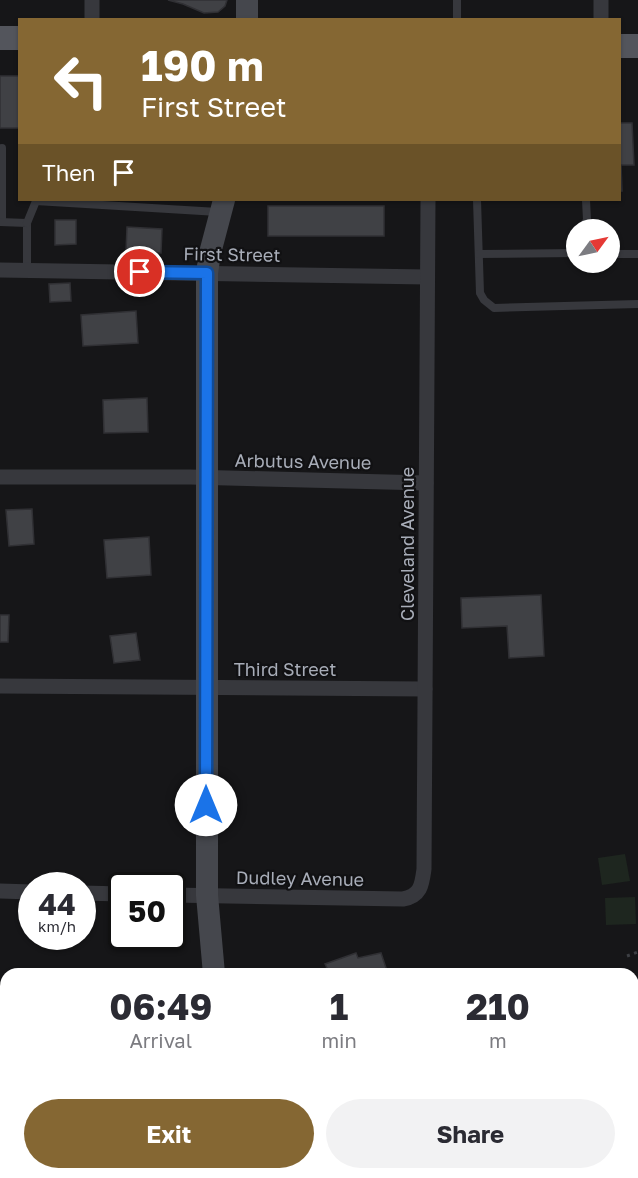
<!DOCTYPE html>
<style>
:root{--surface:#fff;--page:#f2f2f3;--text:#2b2b33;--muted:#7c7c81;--accent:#856733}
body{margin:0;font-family:"Golos Text",sans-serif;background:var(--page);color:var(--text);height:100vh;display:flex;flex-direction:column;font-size:22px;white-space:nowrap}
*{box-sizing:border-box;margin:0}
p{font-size:20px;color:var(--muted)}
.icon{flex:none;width:33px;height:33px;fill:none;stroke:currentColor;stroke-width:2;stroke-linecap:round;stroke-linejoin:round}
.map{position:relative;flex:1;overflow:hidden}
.details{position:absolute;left:0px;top:968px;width:639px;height:212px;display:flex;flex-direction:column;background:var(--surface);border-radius:18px 18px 0 0;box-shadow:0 2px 4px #0004}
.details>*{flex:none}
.hud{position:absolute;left:18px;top:18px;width:603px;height:183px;border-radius:0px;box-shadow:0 2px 4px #0004;background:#856733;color:#fff;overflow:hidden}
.needle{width:39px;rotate:57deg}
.fabs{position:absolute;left:566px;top:219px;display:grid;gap:12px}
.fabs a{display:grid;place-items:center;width:54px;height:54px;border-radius:50%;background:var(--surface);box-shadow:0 2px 4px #0004;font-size:30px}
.speed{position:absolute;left:18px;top:872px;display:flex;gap:12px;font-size:30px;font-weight:700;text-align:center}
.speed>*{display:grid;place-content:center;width:78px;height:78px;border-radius:50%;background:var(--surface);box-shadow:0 2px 4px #0004;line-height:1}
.speed small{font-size:15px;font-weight:400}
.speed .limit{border:3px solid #111;border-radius:9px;background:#fff;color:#111}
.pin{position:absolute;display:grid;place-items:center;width:51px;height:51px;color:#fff;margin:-26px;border:3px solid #fff;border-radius:50%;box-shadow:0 2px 6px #0007}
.me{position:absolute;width:66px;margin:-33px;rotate:0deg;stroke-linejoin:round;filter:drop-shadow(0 0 4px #0008)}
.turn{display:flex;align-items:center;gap:21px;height:126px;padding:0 24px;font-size:27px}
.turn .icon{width:78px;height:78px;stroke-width:2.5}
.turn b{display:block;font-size:42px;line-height:51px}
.then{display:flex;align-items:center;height:57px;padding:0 24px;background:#0003;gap:12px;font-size:22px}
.eta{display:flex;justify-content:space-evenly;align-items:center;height:102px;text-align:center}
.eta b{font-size:36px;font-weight:700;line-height:42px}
.button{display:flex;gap:12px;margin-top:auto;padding:12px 24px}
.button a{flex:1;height:69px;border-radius:36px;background:var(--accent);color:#fff;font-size:24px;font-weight:700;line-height:69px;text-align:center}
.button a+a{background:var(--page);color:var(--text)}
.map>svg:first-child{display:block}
.green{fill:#1e261f}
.building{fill:#404145;stroke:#303034;stroke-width:1.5}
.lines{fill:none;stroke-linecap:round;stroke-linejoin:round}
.path{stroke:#3d3f44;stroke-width:3;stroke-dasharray:3 4.5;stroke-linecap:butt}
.lane{stroke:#37383d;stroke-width:8}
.street{stroke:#37383d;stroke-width:15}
.secondary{stroke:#45474d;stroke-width:22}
.primary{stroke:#53555c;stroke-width:24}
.route-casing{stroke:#114b97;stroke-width:15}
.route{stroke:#1a73e8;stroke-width:10}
.labels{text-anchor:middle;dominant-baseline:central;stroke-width:4.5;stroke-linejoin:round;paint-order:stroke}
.street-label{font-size:18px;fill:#a8adb8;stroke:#111113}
</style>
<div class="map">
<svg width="638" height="1178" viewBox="0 0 638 1178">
<rect width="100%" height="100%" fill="#161618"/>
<g class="green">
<polygon points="625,854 630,881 602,885 598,858"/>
<polygon points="635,897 636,924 606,925 605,898"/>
</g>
<g class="building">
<polygon points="168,0 227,0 225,6 218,12 204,13 183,4"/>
<rect x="0" y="76" width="20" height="52"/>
<polygon points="620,123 632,123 634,165 621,165 622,191 620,191"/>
<rect x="268" y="206" width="116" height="30"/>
<polygon points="55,220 76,220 76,244 55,245"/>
<polygon points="127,227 162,229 161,253 126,252"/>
<polygon points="70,283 71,301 50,302 49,284"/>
<polygon points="136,311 138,343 83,346 81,315"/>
<polygon points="147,398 148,432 104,433 103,400"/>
<polygon points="32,509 34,544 9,546 6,510"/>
<polygon points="149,537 151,575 107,578 104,540"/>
<polygon points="541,595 544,656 509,658 507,626 462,628 461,598"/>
<polygon points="0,615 9,615 8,642 0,642"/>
<polygon points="136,633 140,660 114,663 110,636"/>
<polygon points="356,953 358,958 381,953 388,974 313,974 327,968 325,964"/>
</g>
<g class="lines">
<g class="path">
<polyline points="627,956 638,952"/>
<polyline points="581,1173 584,1178"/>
<polyline points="391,1178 399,1173"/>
</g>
<g class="lane">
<polyline points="457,0 457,20"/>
<polyline points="2,148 2,222"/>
<polyline points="36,200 36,201 218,212"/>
<polyline points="477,200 480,293 484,300 494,308 638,304"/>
<polyline points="0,222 27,223 27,271"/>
<polyline points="27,223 36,201"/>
<polyline points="581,230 587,220 586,200"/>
<polyline points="479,254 576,253"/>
<polyline points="609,254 638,254"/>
<polyline points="110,1173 113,1178"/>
</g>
<g class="street">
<polyline points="92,20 92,0"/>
<polyline points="601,20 601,0"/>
<polyline points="0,270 427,277"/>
<polyline points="0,477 190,477 426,483"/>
<polyline points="0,686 425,689"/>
<polyline points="0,891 32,892"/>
<polyline points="82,893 122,894"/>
<path d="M172,895L403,899C421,896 422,884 424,869L428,200"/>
</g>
<g class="secondary">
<polyline points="247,20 247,0"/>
<polyline points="214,974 207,895 207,273 210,253 224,200"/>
<polyline points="313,1173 316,1178"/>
</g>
<g class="primary">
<polyline points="0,38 20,38"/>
<polyline points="620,46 638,46"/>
</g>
</g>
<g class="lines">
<defs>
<polyline id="route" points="140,272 207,273 206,805"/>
</defs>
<use href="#route" class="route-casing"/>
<use href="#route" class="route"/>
</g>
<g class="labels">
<g class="street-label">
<text transform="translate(232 254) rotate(1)">First Street</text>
<text transform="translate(303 461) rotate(1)">Arbutus Avenue</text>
<text transform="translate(407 544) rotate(-90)">Cleveland Avenue</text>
<text x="285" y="669">Third Street</text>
<text transform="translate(300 878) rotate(1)">Dudley Avenue</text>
</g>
</g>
</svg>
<div class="fabs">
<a><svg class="needle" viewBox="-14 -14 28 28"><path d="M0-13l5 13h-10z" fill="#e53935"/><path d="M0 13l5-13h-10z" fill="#7c7c81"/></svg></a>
</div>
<div class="speed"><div>44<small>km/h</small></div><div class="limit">50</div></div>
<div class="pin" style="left:140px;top:272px;background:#d93025"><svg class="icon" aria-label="arrive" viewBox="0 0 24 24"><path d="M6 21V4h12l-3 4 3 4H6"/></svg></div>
<svg class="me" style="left:206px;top:805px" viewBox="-20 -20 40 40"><circle r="19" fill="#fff"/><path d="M0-13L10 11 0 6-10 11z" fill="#1a73e8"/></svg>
<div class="hud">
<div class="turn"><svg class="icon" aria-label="left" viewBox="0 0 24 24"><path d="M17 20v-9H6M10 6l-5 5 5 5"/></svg><div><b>190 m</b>First Street</div></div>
<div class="then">Then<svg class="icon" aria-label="arrive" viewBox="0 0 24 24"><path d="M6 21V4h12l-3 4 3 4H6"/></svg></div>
</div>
<section class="details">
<div class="eta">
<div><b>06:49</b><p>Arrival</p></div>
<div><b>1</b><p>min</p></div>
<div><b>210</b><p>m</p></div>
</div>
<div class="button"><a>Exit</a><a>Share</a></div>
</section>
</div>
